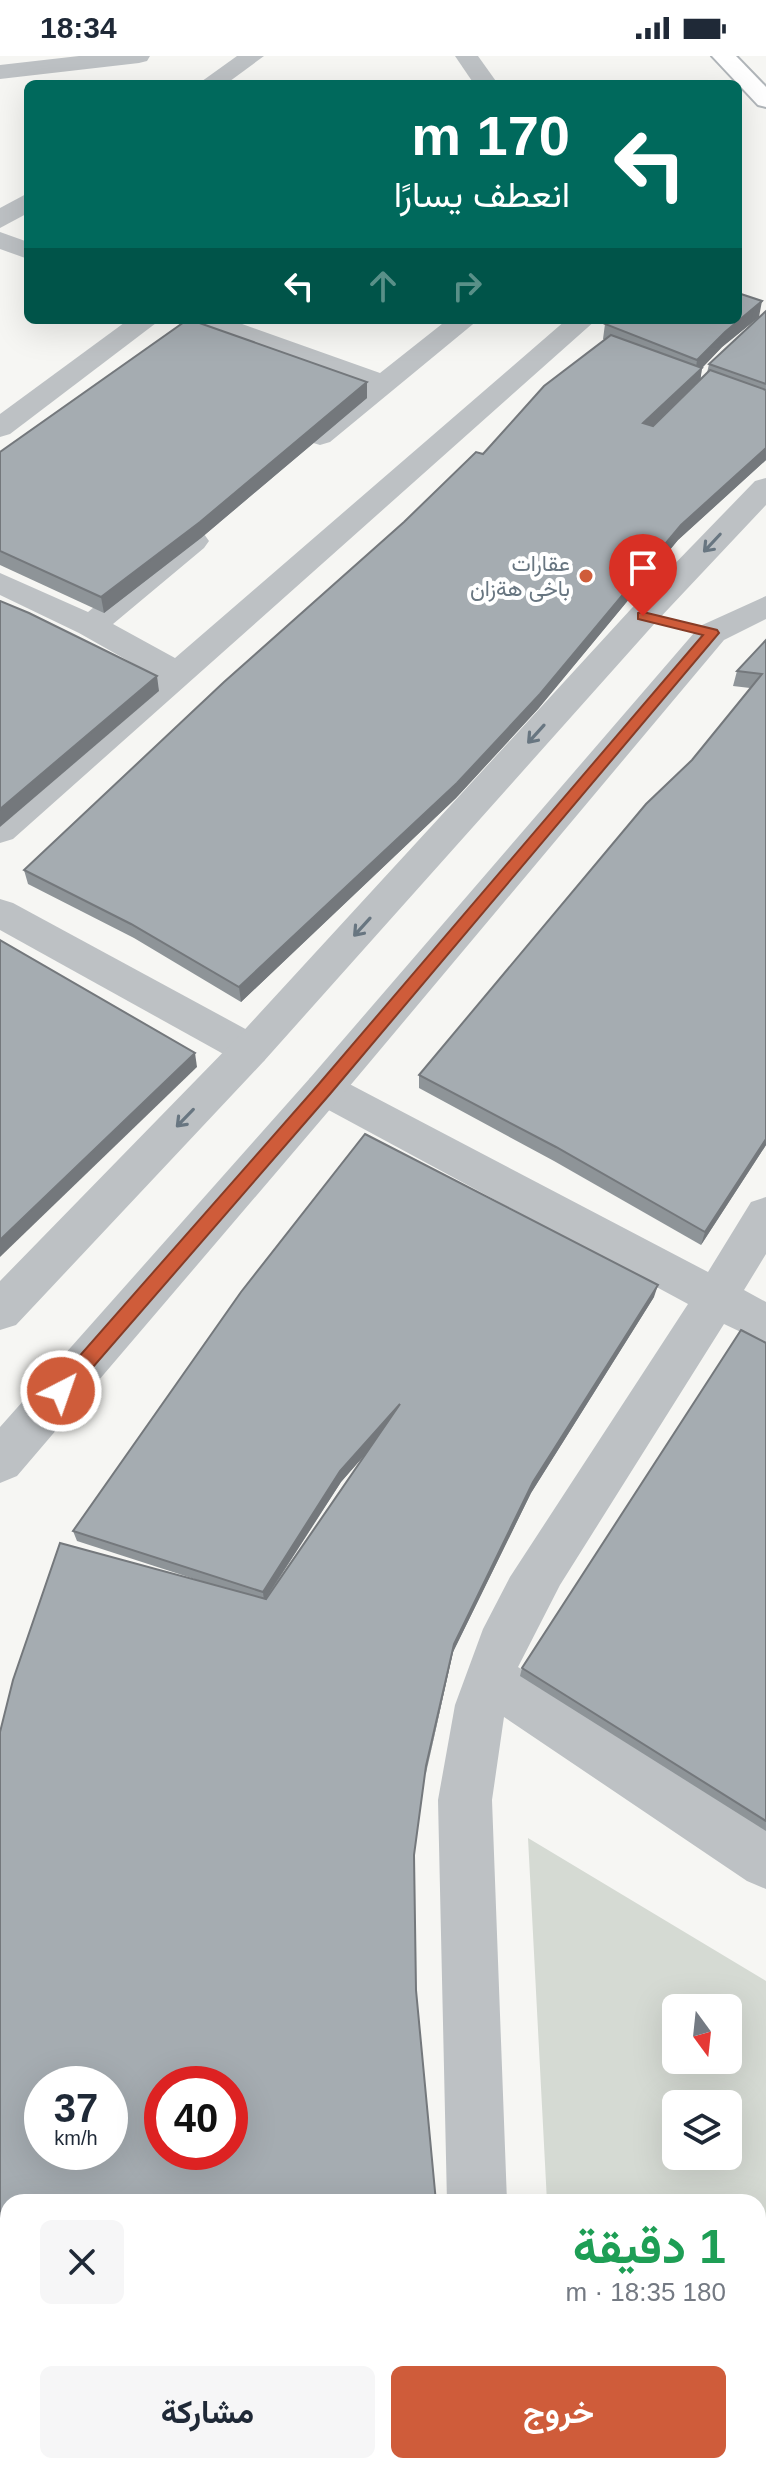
<!DOCTYPE html>
<html lang="ar">
<meta charset="utf-8">
<style>
:root{--surface:#fff;--page:#f6f6f7;--text:#1f2937;--muted:#747a83;--accent:#cf5c3a}
body{margin:0;font-family:Arial,Vazirmatn,sans-serif;background:var(--page);color:var(--text);direction:rtl;height:100vh;display:flex;flex-direction:column;font-size:30px;white-space:nowrap}
*{box-sizing:border-box;margin:0}
p{font-size:26px;color:var(--muted)}
.icon{flex:none;width:44px;height:44px;fill:none;stroke:currentColor;stroke-width:2;stroke-linecap:round;stroke-linejoin:round}
.map{position:relative;flex:1;overflow:hidden;direction:ltr}
.panel{position:absolute;left:0px;top:2138px;width:766px;height:280px;display:flex;flex-direction:column;background:var(--surface);border-radius:24px 24px 0 0;box-shadow:0 8px 32px #0002;direction:rtl}
.panel>*{flex:none}
.top-card{position:absolute;left:24px;top:24px;width:718px;height:244px;border-radius:12px;box-shadow:0 8px 32px #0002;direction:rtl;background:#00695c;color:#fff;overflow:hidden}
.needle{width:52px;rotate:165deg}
.buttons{position:absolute;left:662px;top:1938px;display:grid;gap:16px}
.buttons a{display:grid;place-items:center;width:80px;height:80px;border-radius:12px;background:var(--surface);box-shadow:0 8px 32px #0002;font-size:40px}
.speed{position:absolute;left:24px;top:2010px;display:flex;gap:16px;font-size:40px;font-weight:700;text-align:center}
.speed>*{display:grid;place-content:center;width:104px;height:104px;border-radius:50%;background:var(--surface);box-shadow:0 8px 32px #0002;line-height:1}
.speed small{font-size:20px;font-weight:400}
.speed .limit{border:12px solid #d22;background:#fff;color:#111}
.pin{position:absolute;display:grid;place-items:center;width:68px;height:68px;color:#fff;margin:-82px -34px;border-radius:50% 50% 50% 0;rotate:-45deg;box-shadow:0 0 8px #0007}
.pin .icon{rotate:45deg}
.me{position:absolute;width:88px;margin:-44px;rotate:41deg;stroke-linejoin:round;filter:drop-shadow(0 0 6px #0008)}
.turn{display:flex;align-items:center;gap:28px;height:168px;padding:0 40px;font-size:36px}
.turn .icon{width:104px;height:104px;stroke-width:2.5}
.turn b{display:block;font-size:56px;line-height:68px}
.lanes{display:flex;align-items:center;height:76px;padding:0 40px;background:#0003;justify-content:center;gap:40px;direction:ltr}
.lanes .off{opacity:.35}
.round{display:grid;place-items:center;flex:none;width:84px;height:84px;border-radius:12px;background:var(--page)}
.overview{display:flex;align-items:center;justify-content:space-between;height:136px;padding:0 40px}
h1{font-size:48px;font-weight:700;line-height:60px;color:#1e9e55}
.cta{display:flex;gap:16px;margin-top:auto;padding:16px 40px}
.cta a{flex:1;height:92px;border-radius:12px;background:var(--accent);color:#fff;font-size:32px;font-weight:700;line-height:92px;text-align:center}
.cta a+a{background:var(--page);color:var(--text)}
.status{display:flex;justify-content:space-between;align-items:center;height:56px;padding:0 40px;background:var(--surface);direction:ltr}
.status svg{height:22px;fill:currentColor}
.map>svg:first-child{display:block}
.green{fill:#d5dad3;fill-rule:evenodd}
.lines{fill:none;stroke-linecap:round;stroke-linejoin:round}
.secondary-casing{stroke:#b0b5b9;stroke-width:4}
.minor{fill:#bdc1c4;fill-rule:evenodd}
.tertiary{fill:#bdc1c4;fill-rule:evenodd}
.secondary{fill:#fff;fill-rule:evenodd}
.wall{fill:#8e9498;fill-rule:evenodd}
.shaded-wall{fill:#74787c}
.building{fill:#a5acb1;stroke:#74787c;stroke-width:2;fill-rule:evenodd}
.oneway{stroke:#687681}
.route{fill:#cf5c3a;stroke:#873c26;stroke-width:2}
.poi-dot{fill:#cf5c3a;stroke:#fff;stroke-width:3}
.labels{text-anchor:middle;dominant-baseline:central;stroke-width:8;stroke-linejoin:round;paint-order:stroke}
.far-poi-label{font-size:22px;fill:#687681;stroke:#fff;text-anchor:end}
</style>
<div class="status"><b>18:34</b><svg viewBox="0 0 49 12"><path d="M0 12V9h3v3zM5 12V6h3v6zM10 12V3h3v9zM15 12V0h3v12zM26 1h20v11H26zM47 4h2v5h-2z"/></svg></div>
<div class="map">
<svg width="766" height="2418" viewBox="0 0 766 2418">
<rect width="100%" height="100%" fill="#f6f6f3"/>
<path class="green" d="M528,1782L766,1925V2418H586L584,2410H758V2146H547ZM676,1952H728V2004H676ZM676,2048H728V2100H676Z"/>
<g class="lines">
<defs>
<polygon id="secondary" points="712,0 736,0 766,31 766,51 758,49"/>
</defs>
<use href="#secondary" class="secondary-casing"/>
<g class="minor">
<polygon points="79,0 150,0 147,5 139,7 0,23 0,9"/>
<polygon points="237,0 264,0 226,28 198,28"/>
<polygon points="455,0 478,0 498,28 474,28"/>
<polygon points="28,137 28,157 0,172 0,152"/>
<polygon points="0,176 28,186 28,203 0,193"/>
<polygon points="128,264 160,264 10,378 0,381 0,358"/>
<polygon points="191,264 231,264 380,317 447,264 478,264 330,386 320,389 310,386 305,380 310,374 363,331 195,270"/>
<polygon points="566,264 596,264 13,783 0,787 0,754 155,620 79,577 0,539 0,517 88,556 182,478 193,476 204,478 209,485 204,492 113,568 175,602"/>
<polygon points="0,843 13,847 264,983 270,994 264,1005 250,1010 236,1005 0,874"/>
<polygon points="324,1017 338,1022 708,1216 751,1146 766,1141 766,1198 744,1234 766,1246 766,1288 724,1268 560,1529 518,1611 766,1774 766,1833 747,1825 504,1661 492,1744 507,2146 447,2146 438,1744 455,1649 483,1573 510,1521 688,1248 310,1044 304,1033 310,1022"/>
<polygon points="8,2304 8,2368 0,2369 0,2305"/>
<polygon points="478,2410 542,2410 545,2418 479,2418"/>
</g>
<g class="tertiary">
<polygon points="766,422 766,449 655,567 264,1005 16,1269 0,1274 0,1225 236,983 631,553 755,425"/>
<polygon points="766,540 766,563 724,584 338,1044 17,1420 0,1427 0,1371 310,1022 700,570"/>
</g>
<use href="#secondary" class="secondary"/>
</g>
<g class="wall">
<polygon points="766,255 766,404 678,484 538,653 456,742 241,946 134,882 28,828 24,814 483,398 605,284 603,283 605,268 759,261 722,291 702,312 700,324 707,317 709,308"/>
<polygon points="367,326 367,342 201,482 104,557 0,509 0,396"/>
<polygon points="766,584 766,1089 701,1189 554,1105 419,1032 419,1019 692,704 750,632 733,630 737,615"/>
<path d="M654,1241L531,1437L453,1596L426,1717L210,1528L77,1485L73,1475ZM366,1397L266,1543L341,1426Z"/>
<polygon points="766,1287 766,1775 520,1620 522,1612"/>
<polygon points="220,2410 469,2410 471,2418 178,2418"/>
</g>
<g class="shaded-wall">
<polygon points="762,245 759,261 722,291 701,313 702,312 700,327 640,382 643,367 695,319 697,304 725,276"/>
<polygon points="367,326 367,342 201,482 104,557 101,541"/>
<polygon points="766,392 766,404 678,484 538,653 456,742 241,946 239,931 681,469"/>
<polygon points="157,620 159,635 0,771 0,753"/>
<polygon points="195,997 197,1011 0,1201 0,1184"/>
<polygon points="766,1083 766,1089 701,1189 705,1176"/>
<polygon points="658,1229 654,1241 531,1437 453,1596 426,1717 454,1588 533,1426"/>
<polygon points="400,1348 400,1359 341,1426 264,1545 263,1536 340,1415"/>
</g>
<g class="building">
<polygon points="738,237 762,245 725,276 697,304 605,268 609,264 738,264"/>
<polygon points="766,255 766,328 709,308"/>
<polygon points="187,264 191,264 367,326 200,466 101,541 0,495 0,396"/>
<polygon points="611,279 702,312 643,367 653,370 710,314 766,334 766,392 681,469 540,638 457,727 239,931 131,868 24,814 224,626 404,466 476,396 483,398 544,330"/>
<polygon points="0,545 29,557 157,620 0,753"/>
<polygon points="766,584 766,1083 705,1176 556,1091 419,1019 646,748 692,704 762,618 737,615"/>
<polygon points="0,884 195,997 0,1184"/>
<path d="M365,1078L658,1229L533,1426L454,1588L426,1710L414,1799L416,1934L436,2146H8V2279L0,2280V1676L13,1624L60,1487L266,1543L400,1348L340,1415L263,1536L73,1475L241,1236ZM42,2028H110V2096H42ZM162,2028H230V2096H162Z"/>
<polygon points="741,1274 766,1287 766,1765 522,1612"/>
<polygon points="238,2410 469,2410 471,2418 196,2418"/>
</g>
<defs><path id="oneway-shaft" d="M-6 0H5M1.5-3L5.5 0L1.5 3" fill="none" stroke-width="1.6" stroke-linecap="round" stroke-linejoin="round" transform="scale(2)"/></defs>
<g class="oneway">
<use href="#oneway-shaft" transform="translate(712 487) rotate(133)"/>
<use href="#oneway-shaft" transform="translate(536 678) rotate(132)"/>
<use href="#oneway-shaft" transform="translate(362 871) rotate(132)"/>
<use href="#oneway-shaft" transform="translate(185 1062) rotate(134)"/>
</g>
<polygon class="route" points="643,556 717,574 719,577 330,1038 67,1341 61,1344 54,1341 51,1335 54,1329 318,1029 703,579 638,563 638,557"/>
<circle class="poi-dot" cx="586" cy="520" r="8"/>
<g class="labels">
<g class="far-poi-label">
<text x="570" y="507">عقارات<tspan x="570" dy="25">باخی هةزان</tspan></text>
</g>
</g>
</svg>
<div class="buttons">
<a><svg class="needle" viewBox="-14 -14 28 28"><path d="M0-13l5 13h-10z" fill="#e53935"/><path d="M0 13l5-13h-10z" fill="#747a83"/></svg></a>
<a><svg class="icon" aria-label="layers" viewBox="0 0 24 24"><path d="M12 4l9 5-9 5-9-5zM3 14l9 5 9-5"/></svg></a>
</div>
<div class="speed"><div>37<small>km/h</small></div><div class="limit">40</div></div>
<div class="pin" style="left:643px;top:560px;background:#d93025"><svg class="icon" aria-label="arrive" viewBox="0 0 24 24"><path d="M6 21V4h12l-3 4 3 4H6"/></svg></div>
<svg class="me" style="left:61px;top:1335px" viewBox="-20 -20 40 40"><circle r="17" fill="#cf5c3a" stroke="#fff" stroke-width="3"/><path d="M0-11L8 9 0 5-8 9z" fill="#fff"/></svg>
<div class="top-card">
<div class="turn"><svg class="icon" aria-label="left" viewBox="0 0 24 24"><path d="M17 20v-9H6M10 6l-5 5 5 5"/></svg><div><b>170 m</b>انعطف يسارًا</div></div>
<div class="lanes"><svg class="icon" aria-label="left" viewBox="0 0 24 24"><path d="M17 20v-9H6M10 6l-5 5 5 5"/></svg><svg class="icon off" aria-label="ahead" viewBox="0 0 24 24"><path d="M12 20V5M6 11l6-6 6 6"/></svg><svg class="icon off" aria-label="right" viewBox="0 0 24 24"><path d="M7 20v-9h11M14 6l5 5-5 5"/></svg></div>
</div>
<section class="panel">
<div class="overview"><div><h1>1 دقيقة</h1><p>180 m · 18:35</p></div><a class="round"><svg class="icon" aria-label="close" viewBox="0 0 24 24"><path d="M6 6l12 12M18 6L6 18"/></svg></a></div>
<div class="cta"><a>خروج</a><a>مشاركة</a></div>
</section>
</div>
